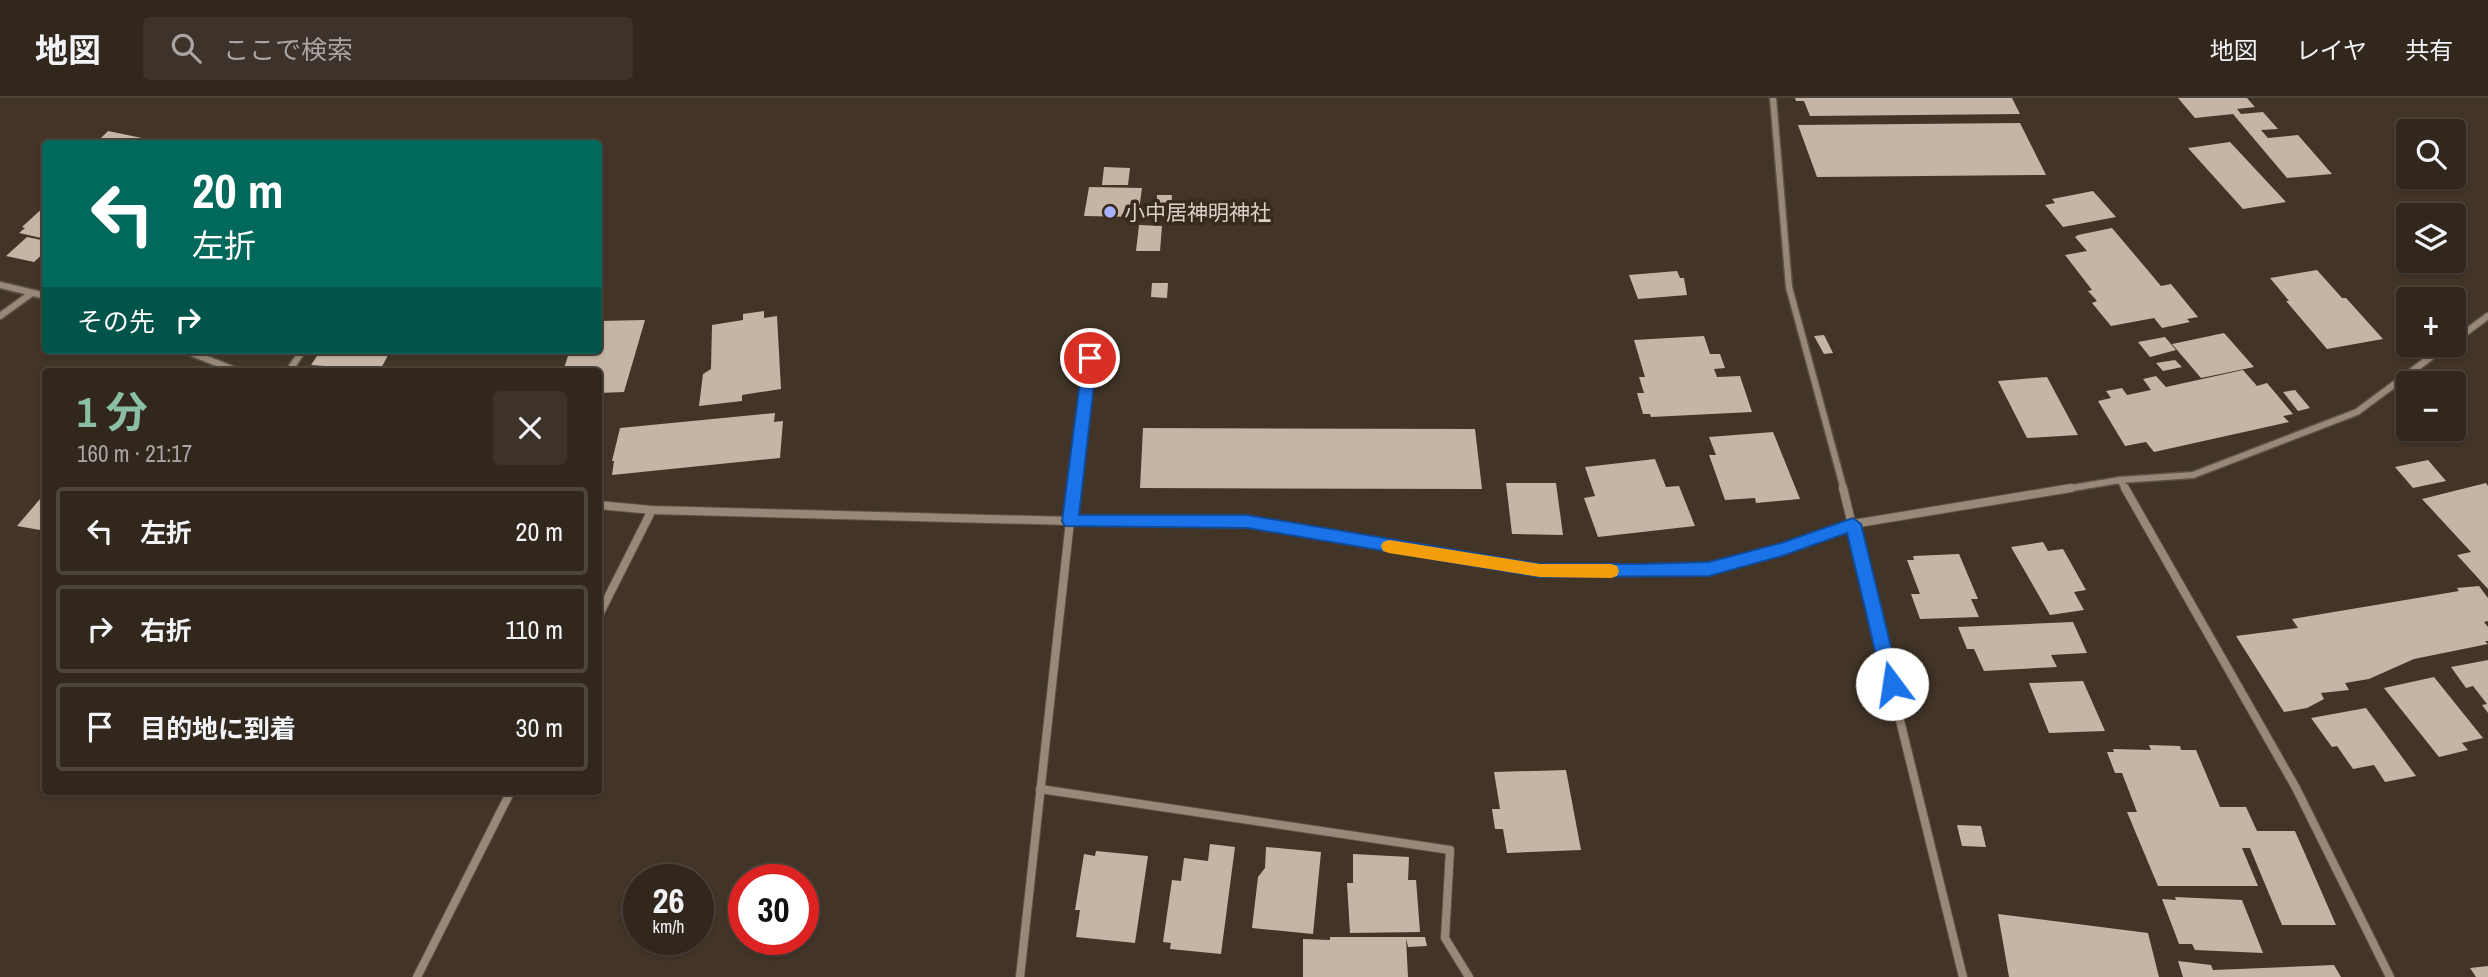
<!DOCTYPE html>
<html lang="ja">
<meta charset="utf-8">
<style>
:root{--surface:#32271d;--page:#3d332a;--text:#f1f3f6;--muted:#a8a5a4;--line:#4d443b;--accent:#8abfa5}
body{margin:0;font-family:"Archivo Narrow","Noto Sans JP",sans-serif;background:var(--page);color:var(--text);height:100vh;display:flex;flex-direction:column;font-size:26px;white-space:nowrap}
*{box-sizing:border-box;margin:0}
p{font-size:23px;color:var(--muted)}
.icon{flex:none;width:38px;height:38px;fill:none;stroke:currentColor;stroke-width:2;stroke-linecap:round;stroke-linejoin:round}
.map{position:relative;flex:1;overflow:hidden}
.panel{position:absolute;left:42px;top:270px;width:560px;height:427px;display:flex;flex-direction:column;background:var(--surface);border-radius:7px;box-shadow:0 2px 5px #0004,0 0 0 2px var(--line)}
.panel>*{flex:none}
.top-card{position:absolute;left:42px;top:42px;width:560px;height:214px;border-radius:7px;box-shadow:0 2px 5px #0004,0 0 0 2px var(--line);background:#00695c;color:#fff;overflow:hidden}
.buttons{position:absolute;left:2396px;top:21px;display:grid;gap:14px}
.buttons a{display:grid;place-items:center;width:70px;height:70px;border-radius:7px;background:var(--surface);box-shadow:0 2px 5px #0004,0 0 0 2px var(--line);font-size:35px}
.speed{position:absolute;left:623px;top:766px;display:flex;gap:14px;font-size:35px;font-weight:700;text-align:center}
.speed>*{display:grid;place-content:center;width:91px;height:91px;border-radius:50%;background:var(--surface);box-shadow:0 2px 5px #0004,0 0 0 2px var(--line);line-height:1}
.speed small{font-size:18px;font-weight:400}
.speed .limit{border:10px solid #d22;background:#fff;color:#111}
.pin{position:absolute;display:grid;place-items:center;width:60px;height:60px;color:#fff;margin:-30px;border:4px solid #fff;border-radius:50%;box-shadow:0 2px 7px #0007}
.me{position:absolute;width:77px;margin:-38px;rotate:346deg;stroke-linejoin:round;filter:drop-shadow(0 0 5px #0008)}
.turn{display:flex;align-items:center;gap:24px;height:147px;padding:0 35px;font-size:32px}
.turn .icon{width:91px;height:91px;stroke-width:2.5}
.turn b{display:block;font-size:49px;line-height:60px}
.then{display:flex;align-items:center;height:66px;padding:0 35px;background:#0003;gap:14px;font-size:26px}
.round{display:grid;place-items:center;flex:none;width:74px;height:74px;border-radius:7px;background:var(--page)}
.overview{display:flex;align-items:center;justify-content:space-between;height:119px;padding:0 35px}
h1{font-size:42px;font-weight:700;line-height:52px;color:var(--accent)}
ul{padding:0;list-style:none}
li{display:flex;align-items:center;gap:21px;height:88px;margin:0 14px 10px;padding:0 21px;border:4px solid var(--line);border-radius:7px}
li div{flex:1}
li b{display:block;font-size:26px}
li em{font-style:normal}
header{display:flex;align-items:center;gap:42px;box-sizing:border-box;height:98px;padding:0 35px;background:var(--surface);border-bottom:2px solid var(--line)}
header strong{font-size:33px}
nav{display:flex;gap:38px;margin-inline-start:auto;font-size:24px}
.search{width:490px;height:63px;background:var(--page);display:flex;align-items:center;gap:18px;box-sizing:border-box;padding:0 24px;border-radius:7px;color:var(--muted);font-size:26px}
.map>svg:first-child{display:block}
.building{fill:#c6b5a4}
.lines{fill:none;stroke-linecap:round;stroke-linejoin:round}
.lane-far1-casing{stroke:#5d5246;stroke-width:7}
.lane-casing{stroke:#5d5246;stroke-width:9}
.street-far1-casing{stroke:#5d5246;stroke-width:9}
.street-casing{stroke:#5d5246;stroke-width:10}
.lane-far1{stroke:#988878;stroke-width:4.5}
.lane{stroke:#988878;stroke-width:6}
.street-far1{stroke:#988878;stroke-width:6}
.street{stroke:#988878;stroke-width:8}
.route{fill:#1a73e8;stroke:#114b97;stroke-width:2}
.slow{fill:#f59e0b}
.poi-dot{fill:#a5b1fc;stroke:#382a1d;stroke-width:2.5}
.labels{text-anchor:middle;dominant-baseline:central;stroke-width:7;stroke-linejoin:round;paint-order:stroke}
.poi-label{font-size:21px;fill:#d9d1c8;stroke:#382a1d;text-anchor:start}
</style>
<header>
<strong>地図</strong>
<div class="search"><svg class="icon" aria-label="search" viewBox="0 0 24 24"><circle cx="10" cy="10" r="6"/><path d="M15 15l6 6"/></svg>ここで検索</div>
<nav><a>地図</a><a>レイヤ</a><a>共有</a></nav>
</header>
<div class="map">
<svg width="2488" height="879" viewBox="0 0 2488 879">
<rect width="100%" height="100%" fill="#423427"/>
<g class="building">
<polygon points="1795,0 2012,0 2020,16 1810,18 1804,3 1796,3"/>
<polygon points="2178,0 2247,0 2255,9 2237,11 2241,16 2263,14 2278,31 2261,32 2268,40 2298,37 2332,76 2287,80 2233,16 2195,20"/>
<polygon points="2020,25 2046,77 1817,79 1798,27"/>
<polygon points="108,33 142,40 136,46 95,46"/>
<polygon points="2230,44 2286,104 2243,111 2188,50"/>
<polygon points="1104,69 1130,70 1128,87 1102,87"/>
<polygon points="1089,89 1142,90 1138,119 1084,118"/>
<polygon points="2093,93 2116,119 2063,129 2045,107 2055,105 2052,101"/>
<polygon points="1157,97 1172,97 1171,114 1157,114"/>
<polygon points="46,107 46,141 19,135 25,130 22,129"/>
<polygon points="1139,127 1162,128 1160,153 1136,153"/>
<polygon points="2112,130 2161,188 2171,186 2198,219 2187,221 2190,224 2162,230 2154,220 2111,228 2092,205 2097,203 2088,193 2092,192 2065,157 2087,153 2075,139 2078,137"/>
<polygon points="27,139 46,143 46,153 34,164 6,158"/>
<polygon points="2317,172 2342,200 2346,200 2383,241 2327,251 2286,203 2289,203 2270,180"/>
<polygon points="1677,173 1680,180 1684,180 1687,197 1638,201 1629,177"/>
<polygon points="1152,185 1168,185 1167,200 1151,199"/>
<polygon points="764,213 764,220 777,218 781,291 742,297 742,303 699,308 703,276 711,271 712,227 743,222 743,216"/>
<polygon points="645,222 624,294 598,295 598,273 563,273 570,252 598,252 598,223"/>
<polygon points="2224,235 2254,269 2201,280 2172,246"/>
<polygon points="1824,237 1833,255 1824,256 1814,238"/>
<polygon points="1704,238 1710,256 1720,256 1725,270 1714,271 1717,279 1740,278 1752,314 1651,319 1650,316 1643,316 1637,295 1644,295 1639,279 1645,279 1634,242"/>
<polygon points="2165,239 2176,252 2150,259 2138,244"/>
<polygon points="321,252 391,252 380,272 311,267"/>
<polygon points="2175,262 2182,269 2163,273 2156,265"/>
<polygon points="2243,272 2257,288 2267,285 2293,316 2283,318 2289,324 2154,354 2146,344 2125,348 2098,303 2111,300 2106,293 2122,290 2127,297 2151,292 2143,281 2156,278 2166,289"/>
<polygon points="2047,279 2078,337 2027,340 1998,283"/>
<polygon points="2295,292 2310,310 2298,313 2283,294"/>
<polygon points="775,315 774,324 783,323 780,360 612,377 614,363 612,363 620,330"/>
<polygon points="1143,330 1475,331 1482,391 1140,390"/>
<polygon points="1773,334 1800,401 1756,405 1755,400 1725,402 1709,357 1716,357 1709,339"/>
<polygon points="1655,361 1666,389 1679,388 1695,428 1598,439 1584,400 1595,398 1585,369"/>
<polygon points="2428,362 2446,383 2413,390 2395,369"/>
<polygon points="1506,385 1556,385 1563,437 1512,436"/>
<polygon points="2486,385 2488,388 2488,491 2457,457 2471,454 2422,401"/>
<polygon points="46,394 46,433 17,428"/>
<polygon points="2043,444 2048,453 2063,451 2086,492 2074,494 2084,512 2050,517 2011,449"/>
<polygon points="1959,456 1978,501 1971,501 1979,519 1920,521 1911,496 1920,496 1907,462 1914,462 1913,458"/>
<polygon points="2479,488 2488,500 2488,523 2484,524 2488,529 2488,543 2485,543 2488,546 2414,561 2369,581 2345,585 2349,592 2321,595 2324,601 2307,610 2284,614 2236,538 2298,530 2292,521 2459,493 2457,490"/>
<polygon points="2073,524 2087,555 2051,557 2057,569 1984,573 1974,551 1967,551 1958,529"/>
<polygon points="2488,562 2488,615 2482,607 2487,606 2473,588 2466,590 2451,569"/>
<polygon points="2434,579 2483,640 2462,645 2468,652 2439,659 2384,590"/>
<polygon points="2083,583 2105,633 2049,635 2029,585"/>
<polygon points="2366,610 2416,678 2385,684 2374,667 2353,671 2337,648 2332,649 2311,620"/>
<polygon points="2149,647 2180,648 2181,652 2196,652 2220,709 2246,709 2257,733 2295,733 2336,827 2282,827 2250,750 2242,750 2258,788 2158,788 2127,714 2137,714 2122,675 2115,675 2107,654 2114,654 2113,651 2151,652"/>
<polygon points="1566,672 1581,752 1507,755 1503,731 1495,731 1492,711 1500,711 1494,674"/>
<polygon points="1957,727 1981,728 1986,749 1962,748"/>
<polygon points="1210,746 1235,749 1221,856 1170,851 1171,845 1163,844 1172,782 1181,783 1184,760 1208,763"/>
<polygon points="1266,749 1321,754 1313,836 1252,830 1258,779 1265,770"/>
<polygon points="1096,753 1148,758 1135,845 1076,839 1080,812 1075,812 1084,756 1095,758"/>
<polygon points="1353,756 1409,759 1408,782 1416,782 1420,834 1350,835 1347,785 1353,785"/>
<polygon points="2175,799 2242,802 2263,855 2195,852 2192,846 2179,846 2162,801 2176,802"/>
<polygon points="1998,816 2148,835 2159,879 2009,879"/>
<polygon points="1330,839 1425,839 1427,848 1408,849 1406,840 1408,879 1303,879 1303,841 1330,842"/>
<polygon points="2178,863 2211,867 2213,872 2334,867 2341,879 2183,879"/>
<polygon points="2488,868 2488,879 2476,879 2470,870"/>
</g>
<g class="lines">
<defs>
<polyline id="lane-far1" points="1074,392 1093,238"/>
<polyline id="lane" points="1070,423 1074,390"/>
<g id="street-far1">
<polyline points="1773,0 1789,189 1844,392"/>
<polyline points="0,187 46,198"/>
<polyline points="0,218 32,195"/>
<polyline points="2454,243 2488,218"/>
<polyline points="184,252 237,273"/>
<polyline points="289,273 303,252"/>
<polyline points="2120,382 2126,392"/>
<polyline points="2060,392 2120,382 2193,377 2357,314 2447,247"/>
</g>
<g id="street">
<polyline points="1843,390 1963,879"/>
<polyline points="2125,390 2296,690 2390,879"/>
<polyline points="598,407 652,412 1070,423 1247,423 1540,473 1709,471 1782,452 1853,426 2071,390"/>
<polyline points="598,519 652,412"/>
<polyline points="1040,691 1450,752 1445,840 1469,879"/>
<polyline points="417,879 511,693"/>
<polyline points="1020,879 1070,423"/>
</g>
</defs>
<use href="#lane-far1" class="lane-far1-casing"/>
<use href="#lane" class="lane-casing"/>
<use href="#street-far1" class="street-far1-casing"/>
<use href="#street" class="street-casing"/>
<use href="#lane-far1" class="lane-far1"/>
<use href="#lane" class="lane"/>
<use href="#street-far1" class="street-far1"/>
<use href="#street" class="street"/>
</g>
<polygon class="route" points="1090,254 1097,260 1079,417 1247,417 1540,466 1640,466 1709,464 1781,445 1853,420 1861,426 1900,586 1898,591 1892,593 1886,591 1883,586 1847,435 1782,458 1709,478 1540,479 1247,430 1065,428 1062,423 1083,260"/>
<polygon class="slow" points="1389,442 1540,466 1611,466 1617,468 1619,473 1617,478 1611,480 1540,479 1389,455 1383,453 1381,448 1383,444"/>
<circle class="poi-dot" cx="1110" cy="114" r="7"/>
<g class="labels">
<g class="poi-label">
<text x="1124" y="114">小中居神明神社</text>
</g>
</g>
</svg>
<div class="buttons">
<a><svg class="icon" aria-label="search" viewBox="0 0 24 24"><circle cx="10" cy="10" r="6"/><path d="M15 15l6 6"/></svg></a>
<a><svg class="icon" aria-label="layers" viewBox="0 0 24 24"><path d="M12 4l9 5-9 5-9-5zM3 14l9 5 9-5"/></svg></a>
<a>+</a>
<a>−</a>
</div>
<div class="speed"><div>26<small>km/h</small></div><div class="limit">30</div></div>
<div class="pin" style="left:1090px;top:260px;background:#d93025"><svg class="icon" aria-label="arrive" viewBox="0 0 24 24"><path d="M6 21V4h12l-3 4 3 4H6"/></svg></div>
<svg class="me" style="left:1892px;top:586px" viewBox="-20 -20 40 40"><circle r="19" fill="#fff"/><path d="M0-13L10 11 0 6-10 11z" fill="#1a73e8"/></svg>
<div class="top-card">
<div class="turn"><svg class="icon" aria-label="left" viewBox="0 0 24 24"><path d="M17 20v-9H6M10 6l-5 5 5 5"/></svg><div><b>20 m</b>左折</div></div>
<div class="then">その先<svg class="icon" aria-label="right" viewBox="0 0 24 24"><path d="M7 20v-9h11M14 6l5 5-5 5"/></svg></div>
</div>
<section class="panel">
<div class="overview"><div><h1>1 分</h1><p>160 m · 21:17</p></div><a class="round"><svg class="icon" aria-label="close" viewBox="0 0 24 24"><path d="M6 6l12 12M18 6L6 18"/></svg></a></div>
<ul>
<li><svg class="icon" aria-label="left" viewBox="0 0 24 24"><path d="M17 20v-9H6M10 6l-5 5 5 5"/></svg><div><b>左折</b></div><em>20 m</em></li>
<li><svg class="icon" aria-label="right" viewBox="0 0 24 24"><path d="M7 20v-9h11M14 6l5 5-5 5"/></svg><div><b>右折</b></div><em>110 m</em></li>
<li><svg class="icon" aria-label="arrive" viewBox="0 0 24 24"><path d="M6 21V4h12l-3 4 3 4H6"/></svg><div><b>目的地に到着</b></div><em>30 m</em></li>
</ul>
</section>
</div>
